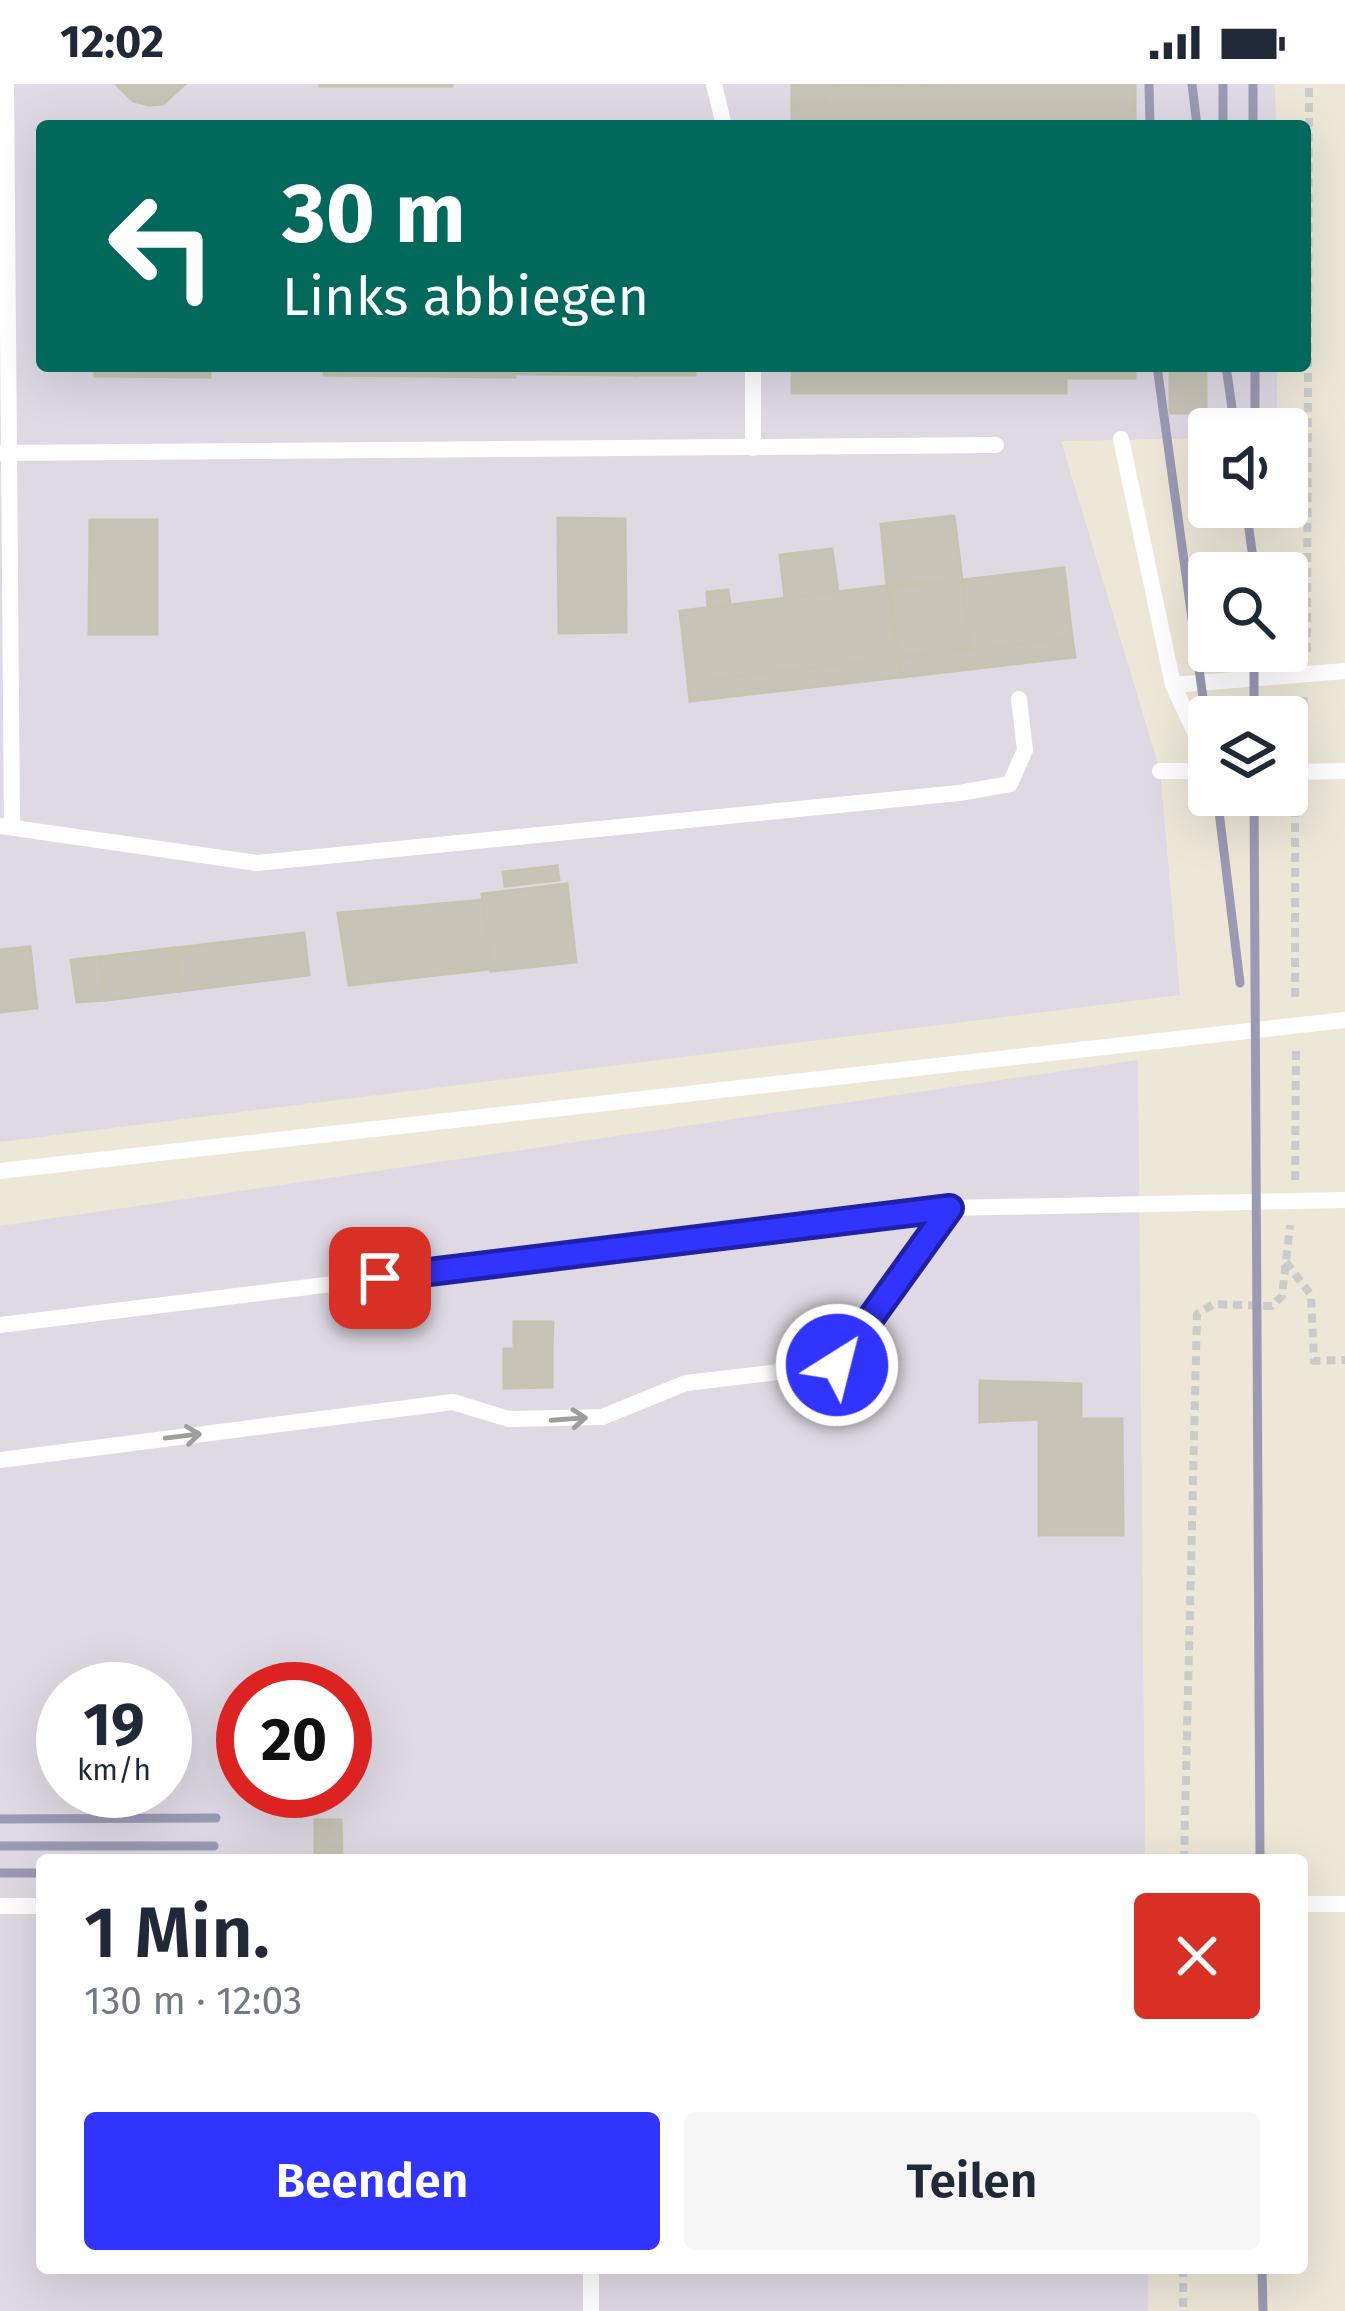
<!DOCTYPE html>
<html lang="de">
<meta charset="utf-8">
<style>
:root{--surface:#fff;--page:#f6f6f7;--text:#1f2937;--muted:#747a83;--accent:#3133ff}
body{margin:0;font-family:"Fira Sans",sans-serif;background:var(--page);color:var(--text);height:100vh;display:flex;flex-direction:column;font-size:45px;white-space:nowrap}
*{box-sizing:border-box;margin:0}
p{font-size:39px;color:var(--muted)}
.icon{flex:none;width:66px;height:66px;fill:none;stroke:currentColor;stroke-width:2;stroke-linecap:round;stroke-linejoin:round}
.map{position:relative;flex:1;overflow:hidden}
.panel{position:absolute;left:36px;top:1770px;width:1272px;height:420px;display:flex;flex-direction:column;background:var(--surface);border-radius:12px;box-shadow:0 12px 48px #0002}
.panel>*{flex:none}
.guide{position:absolute;left:36px;top:36px;width:1275px;height:252px;border-radius:12px;box-shadow:0 12px 48px #0002;background:#00695c;color:#fff;overflow:hidden}
.tools{position:absolute;left:1188px;top:324px;display:grid;gap:24px}
.tools a{display:grid;place-items:center;width:120px;height:120px;border-radius:12px;background:var(--surface);box-shadow:0 12px 48px #0002;font-size:60px}
.speed{position:absolute;left:36px;top:1578px;display:flex;gap:24px;font-size:60px;font-weight:700;text-align:center}
.speed>*{display:grid;place-content:center;width:156px;height:156px;border-radius:50%;background:var(--surface);box-shadow:0 12px 48px #0002;line-height:1}
.speed small{font-size:30px;font-weight:400}
.speed .limit{border:18px solid #d22;background:#fff;color:#111}
.pin{position:absolute;display:grid;place-items:center;width:102px;height:102px;color:#fff;margin:-51px;border-radius:24px;box-shadow:0 6px 18px #0006}
.me{position:absolute;width:132px;margin:-66px;rotate:36deg;stroke-linejoin:round;filter:drop-shadow(0 0 9px #0008)}
.turn{display:flex;align-items:center;gap:42px;height:252px;padding:0 48px;font-size:54px}
.turn .icon{width:156px;height:156px;stroke-width:2.5}
.turn b{display:block;font-size:84px;line-height:102px}
.round{display:grid;place-items:center;flex:none;width:126px;height:126px;border-radius:12px;background:var(--page)}
.overview{display:flex;align-items:center;justify-content:space-between;height:204px;padding:0 48px}
h1{font-size:72px;font-weight:600;line-height:90px}
.primary-button{display:flex;gap:24px;margin-top:auto;padding:24px 48px}
.primary-button a{flex:1;height:138px;border-radius:12px;background:var(--accent);color:#fff;font-size:48px;font-weight:600;line-height:138px;text-align:center}
.primary-button a+a{background:var(--page);color:var(--text)}
.status{display:flex;justify-content:space-between;align-items:center;height:84px;padding:0 60px;background:var(--surface);direction:ltr}
.status svg{height:33px;fill:currentColor}
.map>svg:first-child{display:block}
.industrial{fill:#ded9e3;fill-rule:evenodd}
.building{fill:#c7c3b7;stroke:#c7c3b1;stroke-width:3}
.lines{fill:none;stroke-linecap:round;stroke-linejoin:round}
.path{stroke:#cbcbcb;stroke-width:8;stroke-dasharray:9 6;stroke-linecap:butt}
.service{stroke:#fff;stroke-width:16}
.rail{stroke:#9b9ab4;stroke-width:9}
.oneway{stroke:#9e9e9e}
.route-casing{stroke:#2021a6;stroke-width:30}
.route{stroke:#3133ff;stroke-width:21}
</style>
<div class="status"><b>12:02</b><svg viewBox="0 0 49 12"><path d="M0 12V9h3v3zM5 12V6h3v6zM10 12V3h3v9zM15 12V0h3v12zM26 1h20v11H26zM47 4h2v5h-2z"/></svg></div>
<div class="map">
<svg width="1345" height="2227" viewBox="0 0 1345 2227">
<rect width="100%" height="100%" fill="#ece7d7"/>
<g class="industrial">
<polygon points="0,0 1275,0 1276,42 42,42 42,282 1277,282 1277,345 1209,345 1209,354 1061,357 1160,687 1180,911 0,1058"/>
<path d="M1138,976L1145,1776H42V2184H1148V2227H0V1142ZM63,1605H165V1707H63ZM243,1605H345V1707H243Z"/>
</g>
<g class="building">
<polygon points="116,0 185,0 163,20 148,21 133,17"/>
<rect x="320" y="0" width="132" height="2"/>
<polygon points="792,0 994,0 994,4 825,4 825,20 792,20"/>
<polygon points="1075,0 1135,0 1135,42 792,42 792,20 825,20 825,4"/>
<polygon points="95,282 210,282 210,293 95,292"/>
<polygon points="324,282 515,282 515,293 324,291"/>
<polygon points="515,282 636,282 636,291 515,290"/>
<rect x="636" y="282" width="59" height="9"/>
<polygon points="792,282 1135,282 1135,294 1066,294 1066,309 792,309"/>
<rect x="1170" y="282" width="36" height="47"/>
<polygon points="954,432 962,496 887,502 881,440"/>
<polygon points="558,434 625,435 626,548 559,549"/>
<polygon points="90,436 157,436 157,550 89,550"/>
<polygon points="832,465 838,508 785,514 780,471"/>
<polygon points="1064,484 1072,554 899,574 970,564 962,496"/>
<polygon points="962,496 970,564 898,572 890,504"/>
<polygon points="887,502 899,574 688,598 680,527"/>
<polygon points="728,506 730,520 708,524 707,508"/>
<polygon points="1072,554 1075,573 901,593 899,574"/>
<polygon points="899,574 901,593 690,617 688,598"/>
<polygon points="557,782 559,796 505,802 503,788"/>
<polygon points="567,800 576,878 491,887 482,810"/>
<polygon points="483,816 491,885 349,901 338,829"/>
<polygon points="304,849 309,891 180,907 175,864"/>
<polygon points="30,863 37,924 0,928 0,866"/>
<polygon points="175,864 180,907 106,916 100,873"/>
<polygon points="100,873 106,916 77,918 71,876"/>
<polygon points="514,1238 553,1238 552,1265 514,1265"/>
<polygon points="504,1265 552,1265 552,1303 504,1304"/>
<polygon points="980,1297 1081,1300 1081,1335 1122,1335 1123,1451 1039,1451 1039,1335 980,1338"/>
<polygon points="315,1736 341,1736 342,1776 315,1776"/>
</g>
<g class="lines">
<g class="path">
<polyline points="1307,568 1309,0"/>
<polyline points="1298,664 1304,613"/>
<polyline points="1295,709 1295,916"/>
<polyline points="1295,1096 1296,967"/>
<polyline points="1286,1178 1311,1211 1314,1277 1345,1276"/>
<polyline points="1184,1776 1197,1230 1214,1220 1272,1222 1282,1212 1290,1141"/>
<polyline points="1183,2184 1183,2227"/>
</g>
<g class="service">
<polyline points="6,0 12,740"/>
<polyline points="714,0 724,42"/>
<polyline points="753,282 753,364"/>
<polyline points="1121,355 1173,601 1209,678"/>
<polyline points="0,369 996,361"/>
<polyline points="1173,601 1345,587"/>
<polyline points="1160,687 1209,687"/>
<polyline points="1287,688 1345,687"/>
<polyline points="0,742 257,779 959,709 1010,700 1025,666 1019,615"/>
<polyline points="0,1087 1345,936"/>
<polyline points="0,1241 950,1124 1345,1116"/>
<polyline points="0,1376 453,1318 509,1335 602,1333 686,1299 837,1281 950,1124"/>
<polyline points="1302,1820 1345,1820"/>
<polyline points="0,1822 42,1822"/>
<polyline points="591,2227 591,2184"/>
</g>
<g class="rail">
<polyline points="1149,0 1150,42"/>
<polyline points="1192,0 1197,42"/>
<polyline points="1223,0 1223,42"/>
<polyline points="1253,0 1253,42"/>
<polyline points="1157,282 1209,657"/>
<polyline points="1226,282 1235,345"/>
<polyline points="1255,282 1255,345"/>
<polyline points="1246,423 1255,489"/>
<polyline points="1254,633 1254,567"/>
<polyline points="1217,711 1240,899"/>
<polyline points="1254,711 1260,1776"/>
<polyline points="0,1735 216,1734"/>
<polyline points="0,1762 214,1762"/>
<polyline points="0,1789 42,1789"/>
<polyline points="1262,2184 1263,2227"/>
</g>
</g>
<defs><path id="oneway-shaft" d="M-6 0H5M1.5-3L5.5 0L1.5 3" fill="none" stroke-width="1.6" stroke-linecap="round" stroke-linejoin="round" transform="scale(3)"/></defs>
<g class="oneway">
<use href="#oneway-shaft" transform="translate(569 1335) rotate(-4)"/>
<use href="#oneway-shaft" transform="translate(183 1352) rotate(-7)"/>
</g>
<g class="lines">
<defs>
<polyline id="route" points="380,1194 950,1124 837,1281"/>
</defs>
<use href="#route" class="route-casing"/>
<use href="#route" class="route"/>
</g>
</svg>
<div class="tools">
<a><svg class="icon" aria-label="sound" viewBox="0 0 24 24"><path d="M4 9h4l5-4v14l-5-4H4zM17 9q2 3 0 6"/></svg></a>
<a><svg class="icon" aria-label="search" viewBox="0 0 24 24"><circle cx="10" cy="10" r="6"/><path d="M15 15l6 6"/></svg></a>
<a><svg class="icon" aria-label="layers" viewBox="0 0 24 24"><path d="M12 4l9 5-9 5-9-5zM3 14l9 5 9-5"/></svg></a>
</div>
<div class="speed"><div>19<small>km/h</small></div><div class="limit">20</div></div>
<div class="pin" style="left:380px;top:1194px;background:#d93025"><svg class="icon" aria-label="arrive" viewBox="0 0 24 24"><path d="M6 21V4h12l-3 4 3 4H6"/></svg></div>
<svg class="me" style="left:837px;top:1281px" viewBox="-20 -20 40 40"><circle r="17" fill="#3133ff" stroke="#fff" stroke-width="3"/><path d="M0-11L8 9 0 5-8 9z" fill="#fff"/></svg>
<div class="guide">
<div class="turn"><svg class="icon" aria-label="left" viewBox="0 0 24 24"><path d="M17 20v-9H6M10 6l-5 5 5 5"/></svg><div><b>30 m</b>Links abbiegen</div></div>
</div>
<section class="panel">
<div class="overview"><div><h1>1 Min.</h1><p>130 m · 12:03</p></div><a class="round" style="background:#d93025;color:#fff"><svg class="icon" aria-label="close" viewBox="0 0 24 24"><path d="M6 6l12 12M18 6L6 18"/></svg></a></div>
<div class="primary-button"><a>Beenden</a><a>Teilen</a></div>
</section>
</div>
